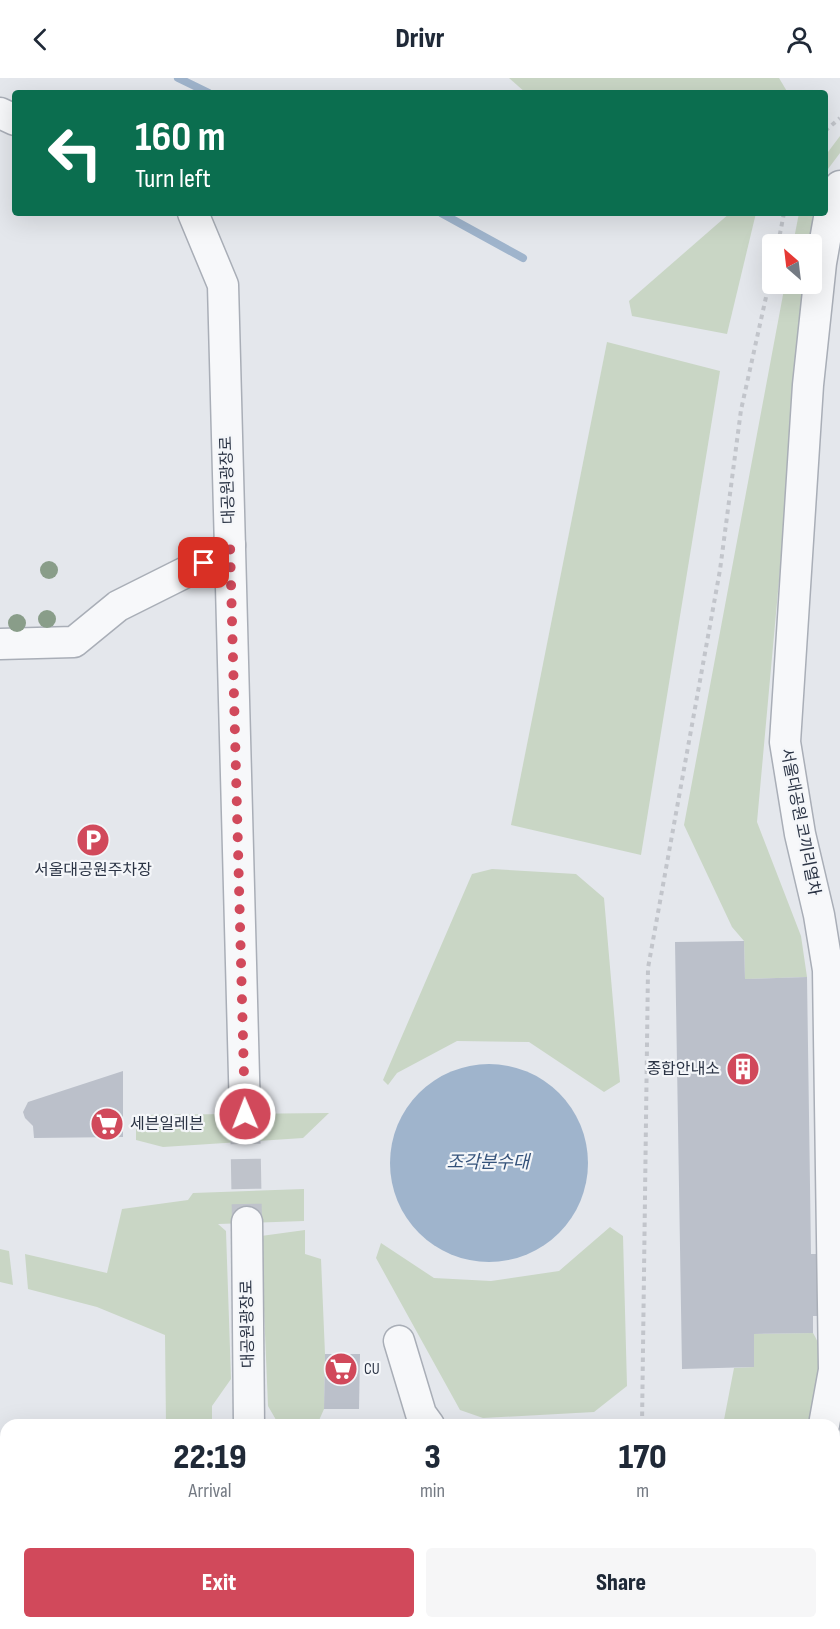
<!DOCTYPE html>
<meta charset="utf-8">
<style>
:root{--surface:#fff;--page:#f6f6f7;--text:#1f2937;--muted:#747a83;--accent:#d1495b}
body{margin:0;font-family:"Sofia Sans Condensed","Noto Sans KR",sans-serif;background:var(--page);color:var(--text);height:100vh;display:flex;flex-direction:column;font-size:22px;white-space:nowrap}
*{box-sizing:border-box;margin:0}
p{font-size:20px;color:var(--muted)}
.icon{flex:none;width:33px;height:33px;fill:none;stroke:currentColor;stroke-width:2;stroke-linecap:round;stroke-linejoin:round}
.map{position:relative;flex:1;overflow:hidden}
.details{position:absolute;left:0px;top:1341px;width:840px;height:210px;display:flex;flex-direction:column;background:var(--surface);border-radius:18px 18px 0 0;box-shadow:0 6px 24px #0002}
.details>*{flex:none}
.banner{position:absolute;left:12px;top:12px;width:816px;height:126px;border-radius:6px;box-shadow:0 6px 24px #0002;background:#0b6e4f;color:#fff;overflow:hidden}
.needle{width:39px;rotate:332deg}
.fabs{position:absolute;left:762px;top:156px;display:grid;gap:12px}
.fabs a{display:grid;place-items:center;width:60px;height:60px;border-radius:6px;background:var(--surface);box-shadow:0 6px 24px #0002;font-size:30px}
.pin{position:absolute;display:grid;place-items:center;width:51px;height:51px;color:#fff;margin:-26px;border-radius:12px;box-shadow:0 3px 9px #0006}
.me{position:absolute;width:66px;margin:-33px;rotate:359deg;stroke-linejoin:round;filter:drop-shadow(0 0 4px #0008)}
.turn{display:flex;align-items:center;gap:21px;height:126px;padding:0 24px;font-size:27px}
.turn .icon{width:78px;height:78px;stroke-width:2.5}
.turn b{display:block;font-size:42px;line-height:51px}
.eta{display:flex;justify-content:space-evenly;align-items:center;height:102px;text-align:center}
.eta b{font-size:36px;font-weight:800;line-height:42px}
.primary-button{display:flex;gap:12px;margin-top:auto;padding:12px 24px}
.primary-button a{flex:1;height:69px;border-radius:6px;background:var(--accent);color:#fff;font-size:24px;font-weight:800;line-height:69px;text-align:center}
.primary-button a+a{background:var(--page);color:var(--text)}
header{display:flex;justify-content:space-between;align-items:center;height:78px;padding:0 24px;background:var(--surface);font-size:27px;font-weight:800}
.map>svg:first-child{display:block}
.green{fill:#c9d6c5}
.water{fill:#9fb4cc}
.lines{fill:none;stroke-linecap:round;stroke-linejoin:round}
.stream{stroke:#9fb4cc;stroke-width:8}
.building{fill:#bbc0ca}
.minor-tunnel{stroke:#bfc3cb;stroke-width:30;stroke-dasharray:30 15;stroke-linecap:butt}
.minor-casing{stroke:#a9aeb7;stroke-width:33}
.path{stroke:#c2c5cb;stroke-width:4;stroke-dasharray:4.5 4.5;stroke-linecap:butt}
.minor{stroke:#f7f8fa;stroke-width:30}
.tree{fill:#899d89}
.route{stroke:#d1495b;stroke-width:10;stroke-dasharray:0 18}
.labels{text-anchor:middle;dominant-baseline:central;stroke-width:4.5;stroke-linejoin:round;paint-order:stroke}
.street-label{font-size:16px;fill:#2b3445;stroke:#f4f6f9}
.poi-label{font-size:16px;fill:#2b3445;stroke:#f4f6f9;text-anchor:start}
.water-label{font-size:18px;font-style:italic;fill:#34527a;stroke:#f4f6f9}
</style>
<header><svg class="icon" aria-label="back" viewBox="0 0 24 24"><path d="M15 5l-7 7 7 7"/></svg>Drivr<svg class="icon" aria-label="person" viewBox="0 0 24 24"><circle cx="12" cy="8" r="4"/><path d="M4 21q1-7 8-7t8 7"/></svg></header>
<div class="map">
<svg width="840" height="1551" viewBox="0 0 840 1551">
<rect width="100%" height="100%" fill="#e4e7ec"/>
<g class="green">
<polygon points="509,0 779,0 788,15 526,15"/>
<polygon points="840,58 840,75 825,95 825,78"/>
<polygon points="730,135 756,135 727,256 632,238 629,223"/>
<polygon points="799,135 813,135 810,166 793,166"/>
<polygon points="785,206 806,206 757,744 801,858 807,899 745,901 744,863 732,849 684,747"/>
<polygon points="607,264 720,293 641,777 511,747"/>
<polygon points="492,791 576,796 604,820 620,1004 604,1014 529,964 457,963 397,995 388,1007 383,1002 472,796"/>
<polygon points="329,1035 303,1060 163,1069 136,1062 136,1037"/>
<polygon points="304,1111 304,1143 218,1146 226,1153 231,1301 212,1328 212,1347 166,1347 165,1257 97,1229 28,1211 25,1176 107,1195 122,1131 188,1122 193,1115"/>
<polygon points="610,1149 623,1158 627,1308 594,1334 483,1340 460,1332 376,1180 381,1165 434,1200 491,1203 559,1193"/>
<polygon points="305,1152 305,1176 321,1181 325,1276 324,1331 317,1347 279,1347 268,1328 261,1158"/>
<polygon points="0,1171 9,1173 13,1207 0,1204"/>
<path d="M813,1255C832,1286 818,1314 810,1347H723L734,1290L754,1289V1256Z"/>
<rect x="710" y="1545" width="60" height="6"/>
</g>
<circle class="water" cx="489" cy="1085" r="99"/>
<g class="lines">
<g class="stream">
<polyline points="178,0 209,15"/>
<polyline points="441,135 523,180"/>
</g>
</g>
<g class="building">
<polygon points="744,863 745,901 807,899 811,1176 828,1176 828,1238 813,1238 813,1255 754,1256 754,1289 682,1291 675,864"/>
<polygon points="123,993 123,1059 34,1060 33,1048 25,1040 23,1034 28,1024"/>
<polygon points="325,1276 360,1276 359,1331 324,1331"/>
</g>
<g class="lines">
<polyline class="minor-tunnel" points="245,1036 247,1144"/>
<defs>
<g id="minor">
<polyline points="0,35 15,42"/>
<polyline points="193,135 223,207 245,1036"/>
<polyline points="0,566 74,564 118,528 204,485 230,467"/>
<polyline points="247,1144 249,1347"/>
<polyline points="399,1263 421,1336 429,1347"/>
<polyline points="824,1347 834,1292 828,892 819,837 800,756 785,664 808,307 821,185 832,123 840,108"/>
<polyline points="252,1545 252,1551"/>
<polyline points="503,1545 504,1551"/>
<polyline points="786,1545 787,1551"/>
</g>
</defs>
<use href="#minor" class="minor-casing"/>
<g class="path">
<polyline points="825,53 840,40"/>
<polyline points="778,166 784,135"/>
<polyline points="642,1347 648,890 720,492 741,332 772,192"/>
<polyline points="652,1545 653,1551"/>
</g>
<use href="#minor" class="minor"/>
</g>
<g class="tree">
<circle cx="49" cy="492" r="9"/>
<circle cx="47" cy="541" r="9"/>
<circle cx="17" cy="545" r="9"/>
</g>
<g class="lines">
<polyline class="route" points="204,485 230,467 245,1036"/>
</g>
<defs>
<symbol id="parking-disc" viewBox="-11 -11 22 22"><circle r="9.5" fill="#d1495b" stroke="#f4f6f9"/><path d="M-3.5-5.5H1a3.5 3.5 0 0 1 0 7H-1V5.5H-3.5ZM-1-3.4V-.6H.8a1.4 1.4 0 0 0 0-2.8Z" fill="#fff"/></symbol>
<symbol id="building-disc" viewBox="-11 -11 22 22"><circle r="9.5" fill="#d1495b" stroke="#f4f6f9"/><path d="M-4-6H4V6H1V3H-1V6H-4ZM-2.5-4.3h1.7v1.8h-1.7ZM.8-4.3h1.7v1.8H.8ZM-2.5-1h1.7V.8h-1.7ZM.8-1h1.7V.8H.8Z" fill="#fff"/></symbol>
<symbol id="supermarket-disc" viewBox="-11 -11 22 22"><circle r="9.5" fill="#d1495b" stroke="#f4f6f9"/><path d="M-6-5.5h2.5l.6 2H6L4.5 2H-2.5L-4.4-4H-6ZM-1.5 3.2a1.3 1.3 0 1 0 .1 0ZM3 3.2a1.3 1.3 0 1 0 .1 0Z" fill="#fff"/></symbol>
</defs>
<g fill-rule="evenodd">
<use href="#parking-disc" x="74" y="743" width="38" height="38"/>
<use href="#building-disc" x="724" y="972" width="38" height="38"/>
<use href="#supermarket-disc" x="88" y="1027" width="38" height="38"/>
<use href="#supermarket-disc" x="322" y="1272" width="38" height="38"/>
</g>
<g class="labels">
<g class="street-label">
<text transform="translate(228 402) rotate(-92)">대공원광장로</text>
<text transform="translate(800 744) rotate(79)">서울대공원 코끼리열차</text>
<text transform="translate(248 1246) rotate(-91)">대공원광장로</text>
</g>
<g class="poi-label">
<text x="93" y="792" text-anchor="middle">서울대공원주차장</text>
<text x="720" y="991" text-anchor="end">종합안내소</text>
<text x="130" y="1046">세븐일레븐</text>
<text x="364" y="1291">CU</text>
</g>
<g class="water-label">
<text x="488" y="1084">조각분수대</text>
</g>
</g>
</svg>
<div class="fabs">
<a><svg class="needle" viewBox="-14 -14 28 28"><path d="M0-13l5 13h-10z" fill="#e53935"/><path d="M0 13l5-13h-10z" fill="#747a83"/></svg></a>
</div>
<div class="pin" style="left:204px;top:485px;background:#d93025"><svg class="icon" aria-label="arrive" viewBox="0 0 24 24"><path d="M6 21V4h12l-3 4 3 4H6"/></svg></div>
<svg class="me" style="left:245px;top:1036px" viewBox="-20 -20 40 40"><circle r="17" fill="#d1495b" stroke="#fff" stroke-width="3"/><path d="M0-11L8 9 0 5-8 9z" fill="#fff"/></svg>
<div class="banner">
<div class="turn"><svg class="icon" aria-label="left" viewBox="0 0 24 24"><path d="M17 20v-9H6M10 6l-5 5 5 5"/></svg><div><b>160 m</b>Turn left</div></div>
</div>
<section class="details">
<div class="eta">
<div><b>22:19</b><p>Arrival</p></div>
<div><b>3</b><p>min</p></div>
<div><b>170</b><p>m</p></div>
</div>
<div class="primary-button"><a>Exit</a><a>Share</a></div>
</section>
</div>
